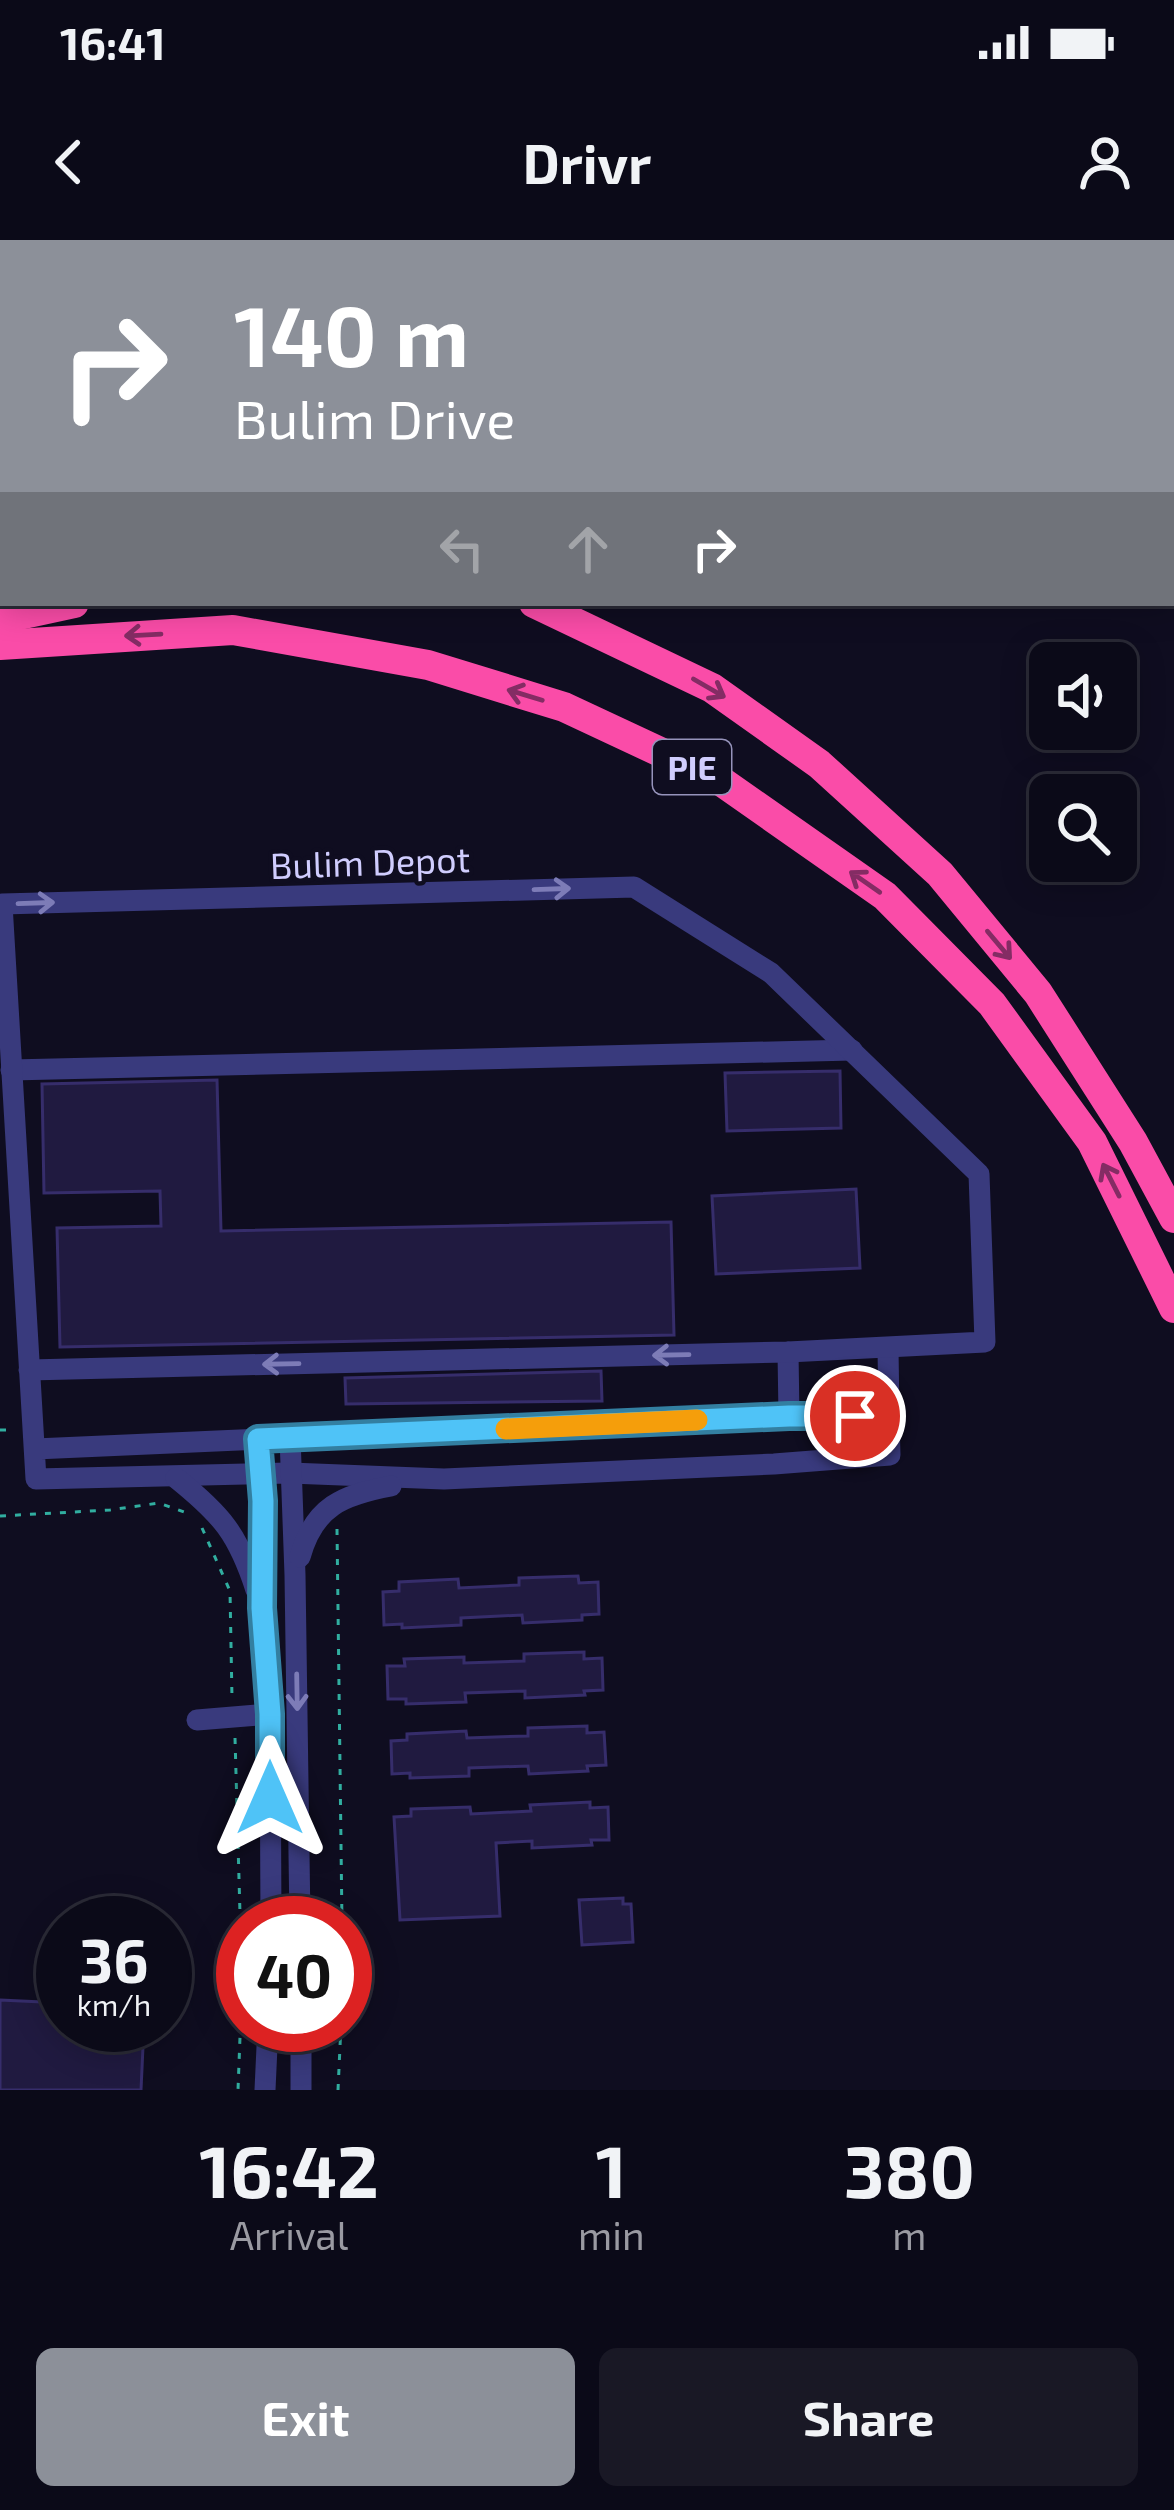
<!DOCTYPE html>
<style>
:root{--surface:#0b0a18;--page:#191825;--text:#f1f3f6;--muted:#9a9aa2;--line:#2b2b37;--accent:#8c9099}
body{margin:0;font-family:"Exo 2",sans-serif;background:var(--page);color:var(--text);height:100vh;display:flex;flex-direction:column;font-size:45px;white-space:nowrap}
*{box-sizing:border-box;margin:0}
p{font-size:39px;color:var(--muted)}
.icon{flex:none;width:66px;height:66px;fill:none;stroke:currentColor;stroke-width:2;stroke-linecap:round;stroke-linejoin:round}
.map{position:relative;height:1850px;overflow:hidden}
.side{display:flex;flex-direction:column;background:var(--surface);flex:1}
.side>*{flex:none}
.banner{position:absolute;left:0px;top:0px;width:1176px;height:366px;box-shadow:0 6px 30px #0003,0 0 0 3px var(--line);background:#8c9099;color:#fff;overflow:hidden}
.fabs{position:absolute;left:1029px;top:402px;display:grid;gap:24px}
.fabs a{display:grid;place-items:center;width:108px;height:108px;border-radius:18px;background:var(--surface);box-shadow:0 6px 30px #0003,0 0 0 3px var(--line);font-size:60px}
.speed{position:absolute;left:36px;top:1656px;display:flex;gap:24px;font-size:60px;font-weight:700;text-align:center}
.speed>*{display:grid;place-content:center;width:156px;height:156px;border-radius:50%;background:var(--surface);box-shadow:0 6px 30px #0003,0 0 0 3px var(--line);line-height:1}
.speed small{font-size:30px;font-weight:400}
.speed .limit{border:18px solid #d22;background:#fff;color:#111}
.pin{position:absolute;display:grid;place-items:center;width:102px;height:102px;color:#fff;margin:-51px;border:6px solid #fff;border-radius:50%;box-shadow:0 3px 12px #0007}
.me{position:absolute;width:132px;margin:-66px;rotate:0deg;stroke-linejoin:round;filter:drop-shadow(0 0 9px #0008)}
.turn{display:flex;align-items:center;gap:42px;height:252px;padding:0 36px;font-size:54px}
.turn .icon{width:156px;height:156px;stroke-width:2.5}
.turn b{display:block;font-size:84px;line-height:102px}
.lanes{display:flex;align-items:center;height:114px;padding:0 36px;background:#0003;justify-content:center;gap:60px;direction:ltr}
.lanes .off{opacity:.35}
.eta{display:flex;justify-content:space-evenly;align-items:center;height:204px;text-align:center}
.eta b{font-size:72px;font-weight:700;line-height:84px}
.primary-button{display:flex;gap:24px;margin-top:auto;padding:24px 36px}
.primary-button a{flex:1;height:138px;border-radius:18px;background:var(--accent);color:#fff;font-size:48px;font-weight:700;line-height:138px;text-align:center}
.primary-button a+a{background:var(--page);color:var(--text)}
.status{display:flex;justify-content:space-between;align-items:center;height:84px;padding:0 60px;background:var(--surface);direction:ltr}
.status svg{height:33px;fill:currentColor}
header{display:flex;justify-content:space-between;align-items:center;height:156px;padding:0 36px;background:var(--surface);font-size:54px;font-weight:700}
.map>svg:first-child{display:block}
.green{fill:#102927}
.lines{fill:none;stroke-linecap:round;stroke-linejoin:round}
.stream{stroke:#0d2544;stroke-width:4.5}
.building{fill:#201a40;stroke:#362d6b;stroke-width:3}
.path{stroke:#31aea0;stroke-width:3;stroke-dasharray:6 9;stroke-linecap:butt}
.minor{stroke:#393a7d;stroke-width:21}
.highway{stroke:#fa4ca8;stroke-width:30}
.oneway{stroke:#842c64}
.oneway2{stroke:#7d7cb7}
.route-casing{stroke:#337fa1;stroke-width:30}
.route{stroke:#4fc3f7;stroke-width:21}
.slow{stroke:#f59e0b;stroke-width:21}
.labels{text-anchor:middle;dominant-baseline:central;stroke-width:9;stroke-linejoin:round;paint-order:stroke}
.shield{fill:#0f0d20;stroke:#9693bb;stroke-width:3}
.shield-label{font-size:33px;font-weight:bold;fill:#d0cdfe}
.street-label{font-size:36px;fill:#d0cdfe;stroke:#0f0d20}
</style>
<div class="status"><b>16:41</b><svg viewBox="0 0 49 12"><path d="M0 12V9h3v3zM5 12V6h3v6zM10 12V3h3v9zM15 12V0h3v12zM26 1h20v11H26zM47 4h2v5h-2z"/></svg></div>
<header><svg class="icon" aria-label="back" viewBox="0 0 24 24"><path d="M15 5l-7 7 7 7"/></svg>Drivr<svg class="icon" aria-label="person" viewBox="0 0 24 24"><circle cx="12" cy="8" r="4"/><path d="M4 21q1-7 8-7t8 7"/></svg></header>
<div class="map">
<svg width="1174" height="1850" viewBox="0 0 1174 1850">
<rect width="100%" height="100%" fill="#0f0d20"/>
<polygon class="green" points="0,0 1174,0 1174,66 1173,3 3,3 3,177 0,178"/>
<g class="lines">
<polyline class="stream" points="1154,3 1158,0"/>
</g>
<g class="building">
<polygon points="840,831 841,888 727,891 725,833"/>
<polygon points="217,840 221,991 671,982 674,1095 60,1107 57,988 161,986 160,951 44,953 42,844"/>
<polygon points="856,949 860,1028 716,1034 712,956"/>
<polygon points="601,1131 602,1161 346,1164 345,1138"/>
<polygon points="578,1336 579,1343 598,1342 599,1374 582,1375 582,1380 523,1383 522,1375 461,1378 461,1385 402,1388 402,1384 384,1385 383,1352 399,1351 399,1342 458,1339 459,1348 519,1345 519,1338"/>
<polygon points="584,1412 584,1419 602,1418 603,1450 584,1451 585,1455 525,1458 525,1451 465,1453 466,1462 406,1464 406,1459 388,1459 387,1426 405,1426 404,1419 464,1417 464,1423 524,1421 524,1414"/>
<polygon points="587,1486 587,1493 604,1492 606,1525 587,1526 588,1531 529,1534 528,1526 469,1528 469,1536 410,1538 410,1533 392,1534 391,1501 407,1500 407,1494 466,1491 467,1498 495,1497 528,1496 528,1488"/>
<polygon points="590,1562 590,1568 608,1567 609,1600 591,1600 592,1605 532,1608 532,1601 496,1603 500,1676 400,1680 394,1577 411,1576 411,1569 470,1567 471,1574 531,1571 530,1565"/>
<polygon points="623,1658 623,1664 631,1664 633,1702 582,1705 579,1660"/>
<polygon points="0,1760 63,1763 63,1785 144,1785 141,1850 0,1850"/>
</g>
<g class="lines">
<g class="path">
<polyline points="302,0 303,3"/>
<polyline points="316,3 323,0"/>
<polyline points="0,126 3,128"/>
<polyline points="0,1190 15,1190"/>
<polyline points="0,1276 110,1270 159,1263 187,1273"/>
<polyline points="202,1288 230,1351 232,1459"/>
<polyline points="337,1289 342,1683"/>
<polyline points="235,1498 242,1744 238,1850"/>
<polyline points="338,1850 341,1785"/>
</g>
<g class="minor">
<polyline points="11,830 852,810"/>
<polyline points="888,1108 889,1176"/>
<polyline points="788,1112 789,1176"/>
<polyline points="29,1130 788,1112 985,1102 979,934 771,733 634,647 2,664 36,1239 290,1233 444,1239 774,1224 890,1215 889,1176 789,1176 35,1209"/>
<polyline points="290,1197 295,1335 300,1683"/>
<polyline points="258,1199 263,1261 262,1368 270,1474 271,1683"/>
<path d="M176,1238C222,1275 238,1294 256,1350"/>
<path d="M300,1317C314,1266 343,1255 391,1246"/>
<polyline points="197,1480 270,1474"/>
<polyline points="265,1850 268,1785"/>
<polyline points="301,1850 301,1785"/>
</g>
<g class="highway">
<polyline points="1173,139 1174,139"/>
<polyline points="1173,207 1174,207"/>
<polyline points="0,237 3,236"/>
<polyline points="0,277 3,276"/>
<polyline points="534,363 712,448 819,524 940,634 1038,753 1133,902 1174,978"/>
<polyline points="0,379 74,363"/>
<polyline points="0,405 233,390 428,425 564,467 718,539 885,656 992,764 1092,902 1174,1068"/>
</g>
</g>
<defs><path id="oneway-shaft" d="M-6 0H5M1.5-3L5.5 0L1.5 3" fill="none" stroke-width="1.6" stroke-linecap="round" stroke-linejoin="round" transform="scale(3)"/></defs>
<g class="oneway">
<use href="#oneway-shaft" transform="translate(143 395) rotate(177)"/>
<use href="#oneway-shaft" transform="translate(709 448) rotate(30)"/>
<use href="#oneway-shaft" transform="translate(525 455) rotate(-163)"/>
<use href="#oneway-shaft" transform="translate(865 642) rotate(-145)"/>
<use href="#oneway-shaft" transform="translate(999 705) rotate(50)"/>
<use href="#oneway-shaft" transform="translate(1111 940) rotate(-117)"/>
</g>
<g class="oneway2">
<use href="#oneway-shaft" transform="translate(552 649) rotate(-2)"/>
<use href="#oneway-shaft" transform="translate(36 663) rotate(-2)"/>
<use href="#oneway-shaft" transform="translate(671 1115) rotate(179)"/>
<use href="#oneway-shaft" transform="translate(281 1124) rotate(179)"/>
<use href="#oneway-shaft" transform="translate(297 1452) rotate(89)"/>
</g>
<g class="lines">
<defs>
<polyline id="route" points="270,1558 270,1474 262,1368 263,1261 258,1199 789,1176 855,1176"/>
</defs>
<use href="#route" class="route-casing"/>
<use href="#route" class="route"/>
<polyline class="slow" points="506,1189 697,1180"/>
</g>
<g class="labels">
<rect class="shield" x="653" y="500" width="78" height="54" rx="9"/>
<g class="shield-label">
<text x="692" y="527">PIE</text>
</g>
<g class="street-label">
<text transform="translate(370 621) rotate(-2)">Bulim Depot</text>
</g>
</g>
</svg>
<div class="fabs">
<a><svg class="icon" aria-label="sound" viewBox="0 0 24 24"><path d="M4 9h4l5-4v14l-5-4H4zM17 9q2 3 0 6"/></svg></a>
<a><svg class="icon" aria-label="search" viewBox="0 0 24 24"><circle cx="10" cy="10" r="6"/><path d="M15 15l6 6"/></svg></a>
</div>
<div class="speed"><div>36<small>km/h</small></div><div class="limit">40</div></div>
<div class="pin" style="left:855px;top:1176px;background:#d93025"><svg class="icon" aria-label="arrive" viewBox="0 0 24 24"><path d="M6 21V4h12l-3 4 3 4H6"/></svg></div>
<svg class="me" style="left:270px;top:1558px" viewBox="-20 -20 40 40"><path d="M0-17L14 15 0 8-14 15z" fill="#4fc3f7" stroke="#fff" stroke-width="4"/></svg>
<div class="banner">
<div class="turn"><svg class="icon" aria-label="right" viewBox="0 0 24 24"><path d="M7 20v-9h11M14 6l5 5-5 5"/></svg><div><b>140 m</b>Bulim Drive</div></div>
<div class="lanes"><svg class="icon off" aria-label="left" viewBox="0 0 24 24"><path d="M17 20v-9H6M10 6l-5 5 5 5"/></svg><svg class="icon off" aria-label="ahead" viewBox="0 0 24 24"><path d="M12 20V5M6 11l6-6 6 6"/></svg><svg class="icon" aria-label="right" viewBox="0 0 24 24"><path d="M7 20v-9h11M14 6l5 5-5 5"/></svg></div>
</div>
</div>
<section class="side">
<div class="eta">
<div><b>16:42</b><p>Arrival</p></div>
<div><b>1</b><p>min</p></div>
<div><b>380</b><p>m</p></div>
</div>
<div class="primary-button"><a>Exit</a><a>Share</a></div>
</section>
